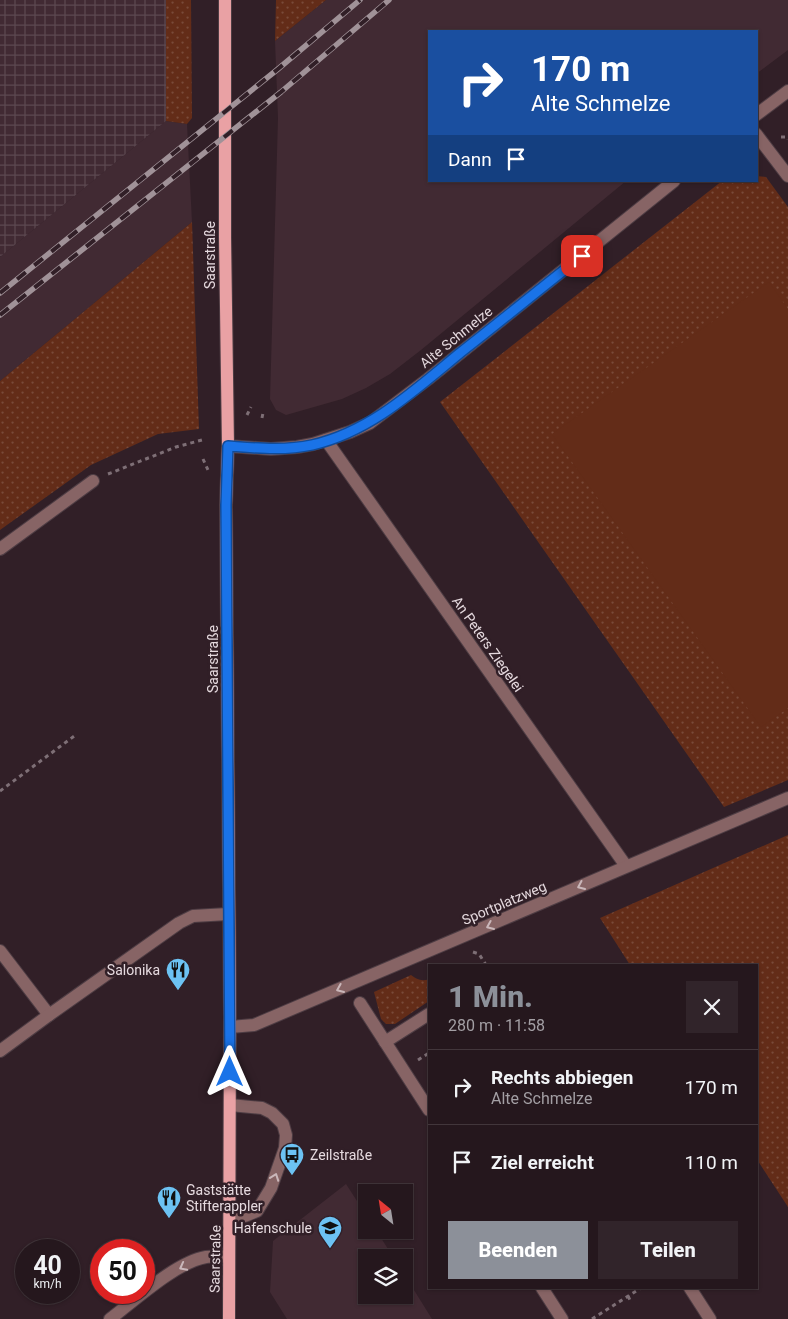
<!DOCTYPE html>
<html lang="de">
<meta charset="utf-8">
<style>
:root{--surface:#25171d;--page:#31242a;--text:#f1f3f6;--muted:#a39fa4;--line:#42363b;--accent:#8c9099}
body{margin:0;font-family:Roboto,sans-serif;background:var(--page);color:var(--text);height:100vh;display:flex;flex-direction:column;font-size:19px;white-space:nowrap}
*{box-sizing:border-box;margin:0}
p{font-size:16px;color:var(--muted)}
.icon{flex:none;width:28px;height:28px;fill:none;stroke:currentColor;stroke-width:2;stroke-linecap:round;stroke-linejoin:round}
.map{position:relative;flex:1;overflow:hidden}
.details{position:absolute;left:428px;top:964px;width:330px;height:325px;display:flex;flex-direction:column;background:var(--surface);border-radius:0px;box-shadow:0 1px 4px #0004,0 0 0 1px var(--line)}
.details>*{flex:none}
.top-card{position:absolute;left:428px;top:30px;width:330px;height:152px;border-radius:0px;box-shadow:0 1px 4px #0004,0 0 0 1px var(--line);background:#1a4fa0;color:#fff;overflow:hidden}
.needle{width:32px;rotate:330deg}
.fabs{position:absolute;left:358px;top:1184px;display:grid;gap:10px}
.fabs a{display:grid;place-items:center;width:55px;height:55px;border-radius:0px;background:var(--surface);box-shadow:0 1px 4px #0004,0 0 0 1px var(--line);font-size:25px}
.speed{position:absolute;left:15px;top:1239px;display:flex;gap:10px;font-size:25px;font-weight:700;text-align:center}
.speed>*{display:grid;place-content:center;width:65px;height:65px;border-radius:50%;background:var(--surface);box-shadow:0 1px 4px #0004,0 0 0 1px var(--line);line-height:1}
.speed small{font-size:12px;font-weight:400}
.speed .limit{border:8px solid #d22;background:#fff;color:#111}
.pin{position:absolute;display:grid;place-items:center;width:42px;height:42px;color:#fff;margin:-21px;border-radius:10px;box-shadow:0 2px 8px #0006}
.me{position:absolute;width:55px;margin:-28px;rotate:0deg;stroke-linejoin:round;filter:drop-shadow(0 0 4px #0008)}
.turn{display:flex;align-items:center;gap:18px;height:105px;padding:0 20px;font-size:22px}
.turn .icon{width:65px;height:65px;stroke-width:2.5}
.turn b{display:block;font-size:35px;line-height:42px}
.then{display:flex;align-items:center;height:48px;padding:0 20px;background:#0003;gap:10px;font-size:19px}
.round{display:grid;place-items:center;flex:none;width:52px;height:52px;border-radius:0px;background:var(--page)}
.overview{display:flex;align-items:center;justify-content:space-between;height:85px;padding:0 20px}
h1{font-size:30px;font-weight:800;line-height:38px;color:var(--accent)}
.button{display:flex;gap:10px;margin-top:auto;padding:10px 20px}
.button a{flex:1;height:58px;border-radius:0px;background:var(--accent);color:#fff;font-size:20px;font-weight:800;line-height:58px;text-align:center}
.button a+a{background:var(--page);color:var(--text)}
ul{padding:0;list-style:none}
li{display:flex;align-items:center;gap:15px;height:75px;padding:0 20px;border-top:1px solid var(--line)}
li div{flex:1}
li b{display:block;font-size:19px}
li em{font-style:normal}
.map>svg:first-child{display:block}
.built{fill:#412a33}
.industrial{fill:url(#industrial-grid)}
.green{fill:url(#green-dots)}
.pitch{fill:#632c18}
.lines{fill:none;stroke-linecap:round;stroke-linejoin:round}
.minor-casing{stroke:#4e3d44;stroke-width:14}
.major-casing{stroke:#4e3d44;stroke-width:14}
.path{stroke:#7e6f76;stroke-width:3;stroke-dasharray:4 4;stroke-linecap:butt}
.minor{stroke:#876465;stroke-width:12}
.major{stroke:#e9a1a4;stroke-width:12}
.rail-casing{stroke:#a09298;stroke-width:5.5}
.rail{stroke:#311f27;stroke-width:4;stroke-dasharray:11;stroke-linecap:butt}
.oneway{stroke:#cab7ba}
.route-casing{stroke:#114b97;stroke-width:12}
.route{stroke:#1a73e8;stroke-width:9}
.labels{text-anchor:middle;dominant-baseline:central;stroke-width:5;stroke-linejoin:round;paint-order:stroke}
.street-label{font-size:14px;fill:#e6dadf;stroke:#311f27}
.poi-label{font-size:14px;fill:#e6dadf;stroke:#311f27;text-anchor:end}
</style>
<div class="map">
<svg width="788" height="1319" viewBox="0 0 788 1319">
<defs>
<pattern id="industrial-grid" width="8" height="8" patternUnits="userSpaceOnUse" patternTransform="scale(1.25)"><rect width="8" height="8" fill="#412a33"/><path d="M0 4h8M4 0v8" fill="none" stroke="#5c4850"/></pattern>
<pattern id="green-dots" width="8" height="8" patternUnits="userSpaceOnUse" patternTransform="scale(1.25)"><rect width="8" height="8" fill="#632c18"/><path d="M2 2h.1M6 6h.1" fill="none" stroke="#794a39" stroke-width="1.8" stroke-linecap="round"/></pattern>
</defs>
<rect width="100%" height="100%" fill="#311f27"/>
<g class="built">
<polygon points="326,0 788,0 788,50 756,74 756,31 429,31 429,181 626,181 421,350 390,374 366,388 342,399 286,415 276,410 270,399 278,118 275,41"/>
<polygon points="166,121 187,124 192,222 0,381 0,257"/>
<polygon points="346,1184 366,1215 366,1230 376,1230 393,1257 366,1258 366,1295 404,1295 404,1274 432,1319 287,1319 270,1292 273,1241"/>
</g>
<polygon class="industrial" points="0,0 166,0 166,121 0,257"/>
<g class="green">
<polygon points="166,0 191,0 192,118 187,124 166,121"/>
<polygon points="276,0 326,0 275,41"/>
<polygon points="756,176 766,177 788,207 788,780 724,807 440,402 722,181 756,181"/>
<polygon points="192,222 199,429 158,434 91,465 0,530 0,381"/>
<polygon points="788,835 788,1207 756,1158 756,965 630,965 600,918"/>
<path d="M411,975C416,979 422,982 429,979V1001L395,1024H386L381,1019L374,992Z"/>
</g>
<polygon class="pitch" points="769,282 788,309 788,708 761,727 552,434"/>
<g class="lines">
<defs>
<g id="minor">
<polyline points="756,115 788,91"/>
<polyline points="756,134 788,176"/>
<polyline points="326,440 626,866"/>
<polyline points="228,446 271,449 297,447 313,444 350,432 370,423 428,379 674,181"/>
<polyline points="0,549 93,481"/>
<polyline points="0,951 49,1015"/>
<polyline points="360,1003 429,1110"/>
<polyline points="230,1027 254,1025 788,798"/>
<polyline points="385,1042 429,1014"/>
<polyline points="0,1051 49,1015 179,923 193,916 228,914"/>
<polyline points="230,1105 262,1108 272,1113 283,1124 286,1135 285,1148 271,1188 257,1211 245,1216 230,1216"/>
<polyline points="542,1288 562,1319"/>
<polyline points="690,1288 710,1319"/>
<path d="M110,1319C134,1301 176,1262 206,1257C213,1256 222,1257 229,1256"/>
</g>
<polyline id="major" points="225,0 225,237 228,446 226,505 230,1016 229,1319"/>
</defs>
<use href="#minor" class="minor-casing"/>
<use href="#major" class="major-casing"/>
<g class="path">
<polyline points="781,137 787,137 788,139"/>
<polyline points="247,415 251,407"/>
<polyline points="262,418 263,413"/>
<polyline points="203,459 208,470"/>
<polyline points="108,474 176,447 202,440"/>
<polyline points="0,791 77,734"/>
<polyline points="473,952 479,954 486,965"/>
<polyline points="418,1060 429,1053"/>
<polyline points="628,1296 631,1302"/>
<polyline points="592,1319 641,1288"/>
</g>
<use href="#minor" class="minor"/>
<use href="#major" class="major"/>
<defs>
<g id="rail">
<polyline points="0,293 278,69 360,0"/>
<polyline points="0,315 281,92 389,0"/>
</g>
</defs>
<use href="#rail" class="rail-casing"/>
<use href="#rail" class="rail"/>
</g>
<defs><path id="oneway-chevron" d="M-2-3.5L2.5 0L-2 3.5" fill="none" stroke-width="1.6" stroke-linecap="round" stroke-linejoin="round" transform="scale(1.25)"/></defs>
<g class="oneway">
<use href="#oneway-chevron" transform="translate(581 886) rotate(156)"/>
<use href="#oneway-chevron" transform="translate(490 926) rotate(157)"/>
<use href="#oneway-chevron" transform="translate(340 989) rotate(157)"/>
<use href="#oneway-chevron" transform="translate(275 1177) rotate(-70)"/>
<use href="#oneway-chevron" transform="translate(183 1267) rotate(152)"/>
</g>
<g class="lines">
<defs>
<path id="route" d="M230,1072L226,505L228,446C256,448 284,451 312,445C370,432 415,390 460,353C501,321 541,288 582,256"/>
</defs>
<use href="#route" class="route-casing"/>
<use href="#route" class="route"/>
</g>
<defs>
<symbol id="restaurant-pin" viewBox="-11 -11 22 30"><path d="M0 17L-7.5 6A9.5 9.5 0 1 1 7.5 6Z" fill="#6cc2f3" stroke="#311f27"/><path d="M-5-6h1v4h1v-4h1v4h1v-4h1v5L-1.5 .5V6h-2V.5L-5-1ZM5-6V6H3V1.5H1.5Q1.5-4 5-6Z" fill="#111"/></symbol>
<symbol id="bus-pin" viewBox="-11 -11 22 30"><path d="M0 17L-7.5 6A9.5 9.5 0 1 1 7.5 6Z" fill="#6cc2f3" stroke="#311f27"/><path d="M-5-6H5V4H4V6H2V4H-2V6H-4V4H-5ZM-3.5-4V0h7V-4ZM-3.5 1.2v1.5H-2V1.2ZM2 1.2v1.5H3.5V1.2Z" fill="#111"/></symbol>
<symbol id="school-pin" viewBox="-11 -11 22 30"><path d="M0 17L-7.5 6A9.5 9.5 0 1 1 7.5 6Z" fill="#6cc2f3" stroke="#311f27"/><path d="M0-5L7-2L0 1L-7-2ZM-4 1L0 2.5L4 1V4Q0 6-4 4Z" fill="#111"/></symbol>
</defs>
<g fill-rule="evenodd">
<use href="#restaurant-pin" x="164" y="956" width="28" height="38"/>
<use href="#bus-pin" x="278" y="1141" width="28" height="38"/>
<use href="#restaurant-pin" x="155" y="1184" width="28" height="38"/>
<use href="#school-pin" x="316" y="1214" width="28" height="38"/>
</g>
<g class="labels">
<g class="street-label">
<text transform="translate(210 255) rotate(-90)">Saarstraße</text>
<text transform="translate(456 337) rotate(-39)">Alte Schmelze</text>
<text transform="translate(488 644) rotate(55)">An Peters Ziegelei</text>
<text transform="translate(213 659) rotate(-90)">Saarstraße</text>
<text transform="translate(504 903) rotate(-23)">Sportplatzweg</text>
<text transform="translate(215 1259) rotate(-89)">Saarstraße</text>
</g>
<g class="poi-label">
<text x="160" y="970">Salonika</text>
<text x="310" y="1155" text-anchor="start">Zeilstraße</text>
<text x="186" y="1190" text-anchor="start">Gaststätte<tspan x="186" dy="16">Stifterappler</tspan></text>
<text x="312" y="1228">Hafenschule</text>
</g>
</g>
</svg>
<div class="fabs">
<a><svg class="needle" viewBox="-14 -14 28 28"><path d="M0-13l5 13h-10z" fill="#e53935"/><path d="M0 13l5-13h-10z" fill="#a39fa4"/></svg></a>
<a><svg class="icon" aria-label="layers" viewBox="0 0 24 24"><path d="M12 4l9 5-9 5-9-5zM3 14l9 5 9-5"/></svg></a>
</div>
<div class="speed"><div>40<small>km/h</small></div><div class="limit">50</div></div>
<div class="pin" style="left:582px;top:256px;background:#d93025"><svg class="icon" aria-label="arrive" viewBox="0 0 24 24"><path d="M6 21V4h12l-3 4 3 4H6"/></svg></div>
<svg class="me" style="left:230px;top:1072px" viewBox="-20 -20 40 40"><path d="M0-17L14 15 0 8-14 15z" fill="#1a73e8" stroke="#fff" stroke-width="4"/></svg>
<div class="top-card">
<div class="turn"><svg class="icon" aria-label="right" viewBox="0 0 24 24"><path d="M7 20v-9h11M14 6l5 5-5 5"/></svg><div><b>170 m</b>Alte Schmelze</div></div>
<div class="then">Dann<svg class="icon" aria-label="arrive" viewBox="0 0 24 24"><path d="M6 21V4h12l-3 4 3 4H6"/></svg></div>
</div>
<section class="details">
<div class="overview"><div><h1>1 Min.</h1><p>280 m · 11:58</p></div><a class="round"><svg class="icon" aria-label="close" viewBox="0 0 24 24"><path d="M6 6l12 12M18 6L6 18"/></svg></a></div>
<ul>
<li><svg class="icon" aria-label="right" viewBox="0 0 24 24"><path d="M7 20v-9h11M14 6l5 5-5 5"/></svg><div><b>Rechts abbiegen</b><p>Alte Schmelze</p></div><em>170 m</em></li>
<li><svg class="icon" aria-label="arrive" viewBox="0 0 24 24"><path d="M6 21V4h12l-3 4 3 4H6"/></svg><div><b>Ziel erreicht</b></div><em>110 m</em></li>
</ul>
<div class="button"><a>Beenden</a><a>Teilen</a></div>
</section>
</div>
